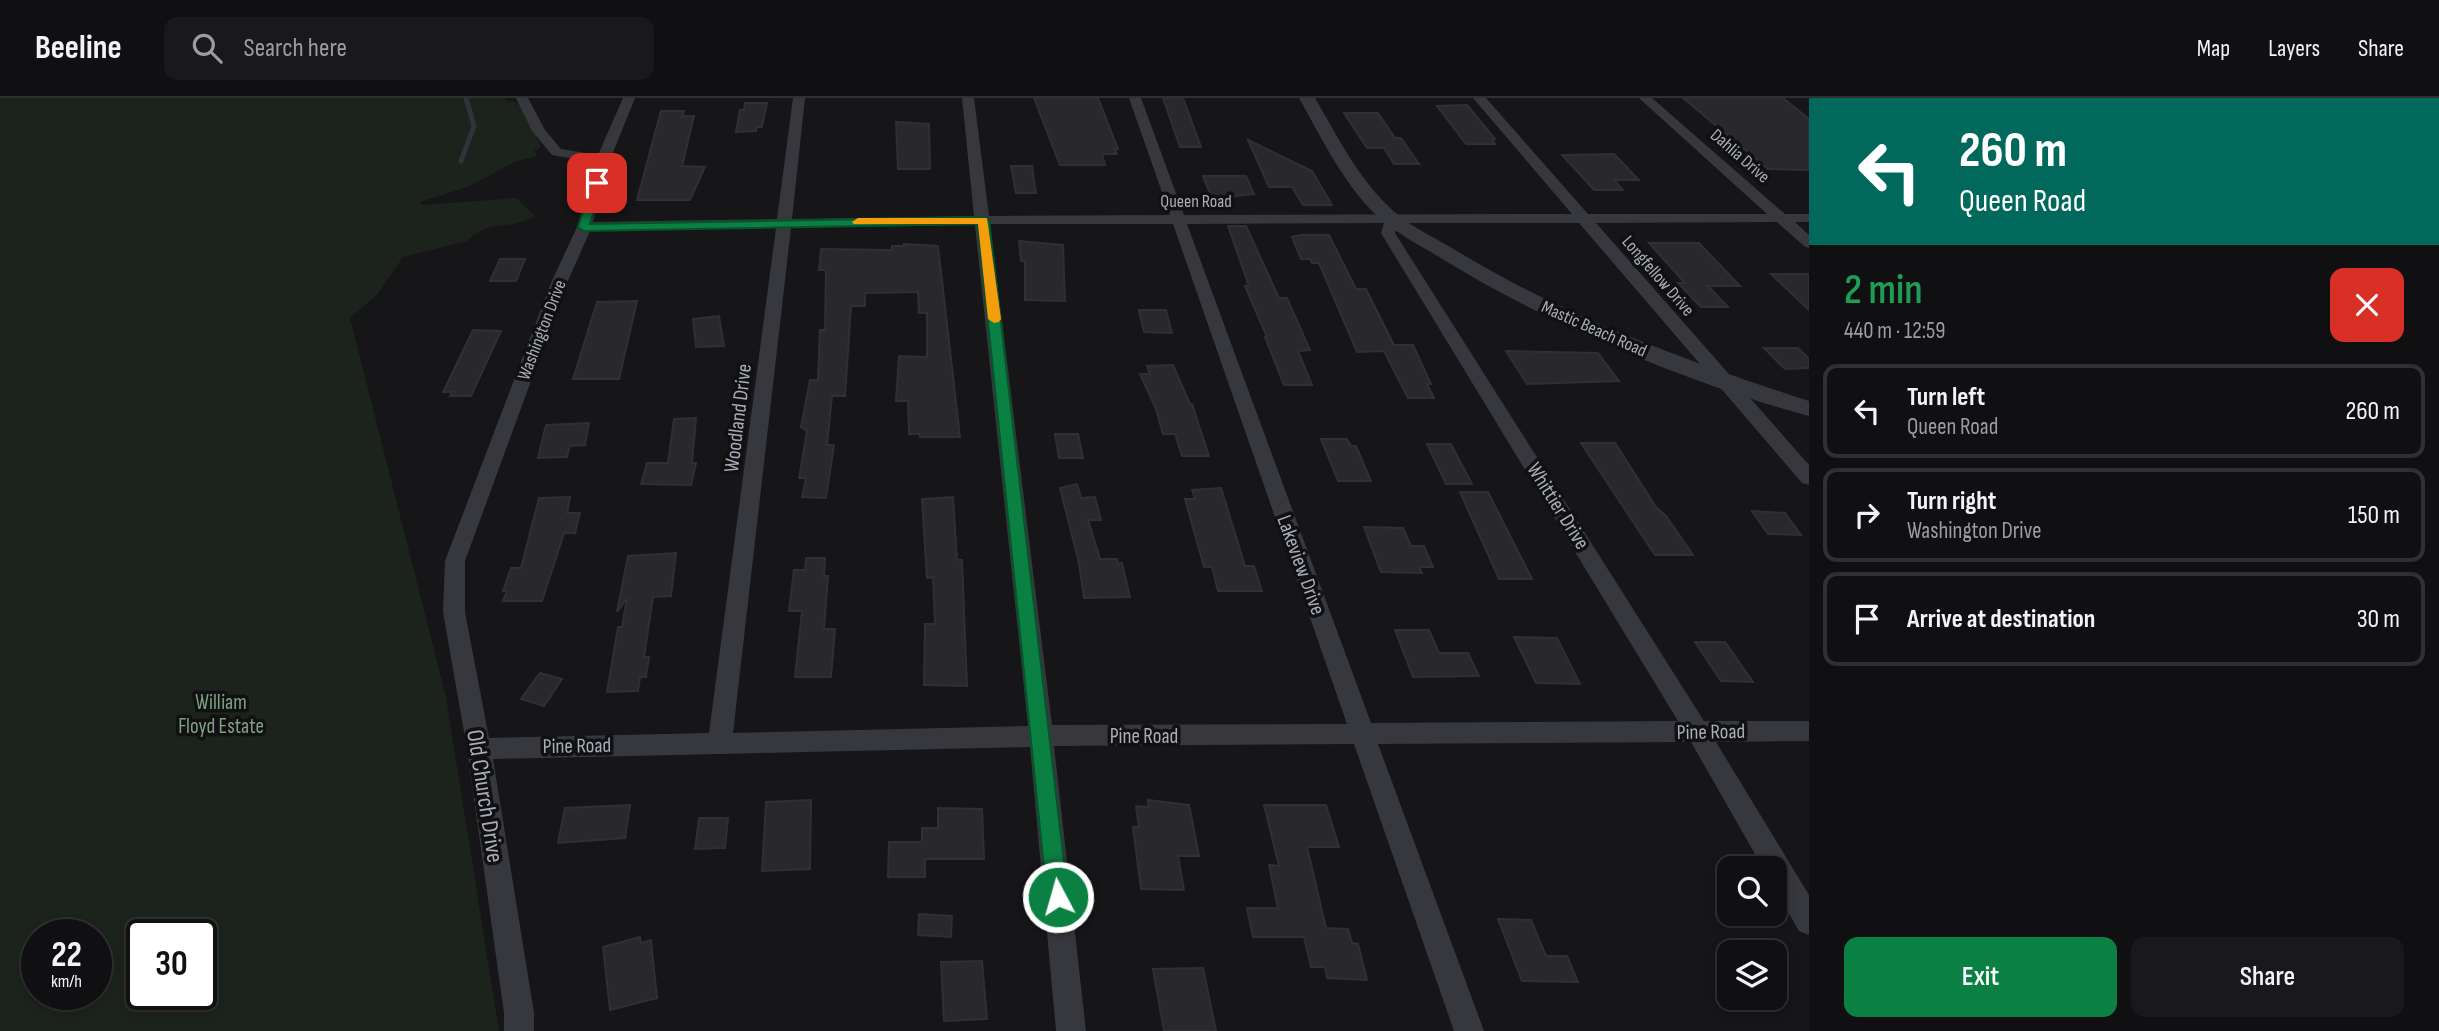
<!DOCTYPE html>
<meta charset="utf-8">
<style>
:root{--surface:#101012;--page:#19191b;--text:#f1f3f6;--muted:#9c9d9f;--line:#303032;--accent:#0b8043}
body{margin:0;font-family:"Sofia Sans Condensed",sans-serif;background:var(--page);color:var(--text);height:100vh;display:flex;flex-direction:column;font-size:26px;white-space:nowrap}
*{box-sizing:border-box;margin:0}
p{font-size:23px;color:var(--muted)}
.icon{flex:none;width:38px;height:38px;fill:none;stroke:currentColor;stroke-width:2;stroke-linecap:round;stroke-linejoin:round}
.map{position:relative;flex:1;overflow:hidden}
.panel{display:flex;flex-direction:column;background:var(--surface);width:630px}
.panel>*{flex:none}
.guide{background:#00695c;color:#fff;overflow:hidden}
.controls{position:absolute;left:1717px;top:758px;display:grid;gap:14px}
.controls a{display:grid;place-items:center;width:70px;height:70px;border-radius:14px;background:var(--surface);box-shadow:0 4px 10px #0003,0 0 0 2px var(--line);font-size:35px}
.speed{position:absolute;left:21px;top:821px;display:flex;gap:14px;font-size:35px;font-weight:700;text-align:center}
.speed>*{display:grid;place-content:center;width:91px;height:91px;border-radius:50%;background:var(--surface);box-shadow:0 4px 10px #0003,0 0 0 2px var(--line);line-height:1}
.speed small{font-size:18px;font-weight:400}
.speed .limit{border:4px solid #111;border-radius:10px;background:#fff;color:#111}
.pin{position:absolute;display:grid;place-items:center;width:60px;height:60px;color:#fff;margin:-30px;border-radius:14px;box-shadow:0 4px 10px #0006}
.me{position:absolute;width:77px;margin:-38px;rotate:354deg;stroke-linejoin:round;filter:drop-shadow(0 0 5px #0008)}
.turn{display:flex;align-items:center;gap:24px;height:147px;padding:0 35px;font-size:32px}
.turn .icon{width:91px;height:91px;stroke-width:2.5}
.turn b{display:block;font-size:49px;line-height:60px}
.round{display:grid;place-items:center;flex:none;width:74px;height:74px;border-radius:14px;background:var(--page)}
.overview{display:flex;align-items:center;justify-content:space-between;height:119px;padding:0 35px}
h1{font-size:42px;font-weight:600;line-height:52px;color:#1e9e55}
.button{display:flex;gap:14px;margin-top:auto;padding:14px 35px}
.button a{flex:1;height:80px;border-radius:14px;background:var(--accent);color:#fff;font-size:28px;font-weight:600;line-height:80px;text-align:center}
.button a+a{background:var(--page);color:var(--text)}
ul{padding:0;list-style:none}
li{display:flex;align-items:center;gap:21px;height:94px;margin:0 14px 10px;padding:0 21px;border:4px solid var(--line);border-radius:14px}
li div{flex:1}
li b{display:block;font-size:26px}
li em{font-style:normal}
header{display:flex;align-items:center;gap:42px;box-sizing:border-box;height:98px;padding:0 35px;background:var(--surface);border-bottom:2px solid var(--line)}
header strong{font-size:33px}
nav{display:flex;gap:38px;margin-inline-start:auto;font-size:24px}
.search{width:490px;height:63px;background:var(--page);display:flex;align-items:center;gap:18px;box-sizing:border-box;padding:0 24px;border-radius:14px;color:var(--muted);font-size:26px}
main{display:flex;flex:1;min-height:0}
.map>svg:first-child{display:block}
.green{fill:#1c231d;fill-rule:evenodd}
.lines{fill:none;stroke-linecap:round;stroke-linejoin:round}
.stream{stroke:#2c353c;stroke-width:5}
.building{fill:#29292c;stroke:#303034;stroke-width:2}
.minor{fill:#37383d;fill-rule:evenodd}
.tertiary{fill:#37383d;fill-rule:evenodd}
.route{fill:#0b8043;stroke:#07532c;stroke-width:2}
.slow{fill:#f59e0b}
.labels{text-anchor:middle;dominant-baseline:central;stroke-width:7;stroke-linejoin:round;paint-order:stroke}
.far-street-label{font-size:18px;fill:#a8adb8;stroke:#111113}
.street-label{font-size:21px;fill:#a8adb8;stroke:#111113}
.park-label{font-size:21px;fill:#7fa381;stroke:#111113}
.near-street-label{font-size:24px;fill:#a8adb8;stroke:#111113}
</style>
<header>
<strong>Beeline</strong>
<div class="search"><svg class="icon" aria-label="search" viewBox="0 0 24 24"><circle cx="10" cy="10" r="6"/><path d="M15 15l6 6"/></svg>Search here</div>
<nav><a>Map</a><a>Layers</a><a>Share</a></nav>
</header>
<main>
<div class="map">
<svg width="1809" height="933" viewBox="0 0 1809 933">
<rect width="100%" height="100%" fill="#161618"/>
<path class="green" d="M0,0H505L507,3L519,5L541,49L534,53L537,58L514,64L470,88L420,104L423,107L516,100L535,118C528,121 521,125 514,126C494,129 483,127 467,143L403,159L377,197L350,220L446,599L499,933H0ZM37,836H96V896H37ZM142,836H201V896H142Z"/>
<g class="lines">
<polyline class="stream" points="461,63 474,28 466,0"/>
</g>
<g class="building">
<polygon points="1034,0 1098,0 1118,51 1115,51 1117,56 1102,56 1105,67 1060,67"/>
<polygon points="1163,0 1183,0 1201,49 1180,49"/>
<polygon points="1683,0 1783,0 1809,21 1809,72 1768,71"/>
<polygon points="745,5 767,5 762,29 757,29 756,33 736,34 740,12 744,12"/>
<polygon points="1467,7 1495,41 1492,41 1495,46 1466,46 1437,8"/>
<polygon points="661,13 684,13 682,18 694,18 682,68 705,69 690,102 637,102"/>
<polygon points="1344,15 1378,15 1395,40 1401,40 1419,66 1394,66 1384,50 1367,50"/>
<polygon points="896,24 929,26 930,71 898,71"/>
<polygon points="1248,42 1312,73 1332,107 1303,107 1292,89 1269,89"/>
<polygon points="1614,56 1639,82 1614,82 1623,92 1594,92 1562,57"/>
<polygon points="1011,68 1032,68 1036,95 1016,95"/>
<polygon points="1203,78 1246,78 1254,96 1212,101"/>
<polygon points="1228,128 1246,128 1279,200 1287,200 1310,252 1298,253 1312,287 1284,287 1265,239 1267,239 1245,188 1249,188"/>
<polygon points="1300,137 1329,137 1356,191 1366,191 1394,247 1413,247 1431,286 1427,286 1434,300 1408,300 1384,253 1357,254 1319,165 1312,165 1310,161 1301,161 1292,139"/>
<polygon points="1019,143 1063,147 1065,203 1025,202 1025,163 1021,163"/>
<polygon points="1649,145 1699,145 1740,188 1708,188 1728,209 1701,209 1678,185 1685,185"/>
<polygon points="904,146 938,148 960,339 920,339 920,336 909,336 908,303 896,303 899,258 927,259 927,215 919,215 918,194 865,195 865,208 851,208 845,298 832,298 827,347 834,347 826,400 802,399 806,380 799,380 807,333 801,329 810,282 818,282 820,232 825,232 826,172 819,172 821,151 892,152 892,148 904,148"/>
<polygon points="500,161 525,161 516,183 490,183"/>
<polygon points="1771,176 1809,176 1809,212"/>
<polygon points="637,203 619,281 573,281 597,204"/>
<polygon points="1139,212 1166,212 1172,235 1144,234"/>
<polygon points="719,218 724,248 696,249 693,221"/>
<polygon points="473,232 501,233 471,298 450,298 452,294 443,294"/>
<polygon points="1764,250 1798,250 1809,261 1809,270 1785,271"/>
<polygon points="1506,253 1598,255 1619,283 1527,286"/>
<polygon points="1173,267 1190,306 1192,306 1209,358 1182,358 1175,336 1163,336 1156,311 1140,276 1150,276 1147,268"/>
<polygon points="696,320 692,365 696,365 691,387 641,386 647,365 668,365 674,321"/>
<polygon points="589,325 585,347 570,348 567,359 538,360 546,327"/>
<polygon points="1055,336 1078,336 1083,360 1059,360"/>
<polygon points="1321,341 1347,341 1351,348 1356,348 1371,383 1338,383"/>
<polygon points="1581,345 1615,345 1656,409 1666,418 1693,457 1655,457"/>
<polygon points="1427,346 1451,346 1472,386 1446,386"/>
<polygon points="1077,386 1081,400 1095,399 1101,422 1088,422 1100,461 1117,461 1118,466 1122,465 1130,499 1084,500 1079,465 1060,390"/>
<polygon points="1221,390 1245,468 1254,468 1262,493 1218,493 1212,469 1204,469 1185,401 1195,401 1192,392"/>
<polygon points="1460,394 1488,394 1532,481 1499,481"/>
<polygon points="570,399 567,415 580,415 575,435 564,435 542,503 503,503 507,493 503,493 511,470 521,470 539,400"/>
<polygon points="953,399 957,462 962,462 967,588 924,587 925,526 935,526 933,479 927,480 922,401"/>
<polygon points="1752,413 1785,415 1801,437 1768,436"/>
<polygon points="1364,429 1403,430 1411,448 1424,448 1433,469 1419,469 1422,475 1381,474"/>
<polygon points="676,455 671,498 653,499 644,559 649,559 646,579 640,579 638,593 607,594 618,529 622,529 627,500 617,514 628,458"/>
<polygon points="806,460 825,460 824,478 828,478 824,531 835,531 831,579 795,579 802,513 789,513 794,472 805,472"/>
<polygon points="1395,532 1429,532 1439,555 1468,555 1479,578 1413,579"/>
<polygon points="1514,539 1557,540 1580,586 1536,585"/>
<polygon points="1695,544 1725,544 1753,584 1721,583"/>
<polygon points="540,575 562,581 544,608 521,601"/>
<polygon points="811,702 810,771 762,773 766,704"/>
<polygon points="1148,702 1189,707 1199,758 1178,758 1184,792 1141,791 1133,729 1139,729 1136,708 1149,709"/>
<polygon points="630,707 625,740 558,745 565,710"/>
<polygon points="1264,707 1326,707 1339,749 1307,749 1326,830 1348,831 1352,845 1358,846 1367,882 1327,880 1325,869 1311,869 1304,839 1253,839 1247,810 1278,810 1269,767 1279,768"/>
<polygon points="938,710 982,711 984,761 925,761 925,779 888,779 889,744 922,744 922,730 938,730"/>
<polygon points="699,720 728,720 725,750 695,751"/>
<polygon points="919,816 952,818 951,839 918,837"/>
<polygon points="1498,821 1531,822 1546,858 1567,858 1578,884 1522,883"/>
<polygon points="640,839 641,845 651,842 657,900 610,912 603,849"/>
<polygon points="982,863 987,921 944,923 941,864"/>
<polygon points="1203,870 1216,933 1164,933 1153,871"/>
</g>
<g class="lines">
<path class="minor" d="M516,0H528L545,32L561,51L598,57L623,0H635L610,62L593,124L777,121L793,0H805L792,121L974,118L962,0H974L989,118L1170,117L1129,0H1141L1184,117L1572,116L1473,0H1486L1588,116H1767L1639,0H1652L1785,116H1809V124H1795L1809,137V150L1804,148L1777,124L1596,125L1809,367V387L1802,385L1579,125H1398L1395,135L1704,623H1809V643L1716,644L1809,797V837L1799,833L1774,790V770H1763L1691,644L1378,646L1484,933H1454L1354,646L1054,648L1086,933H1056L1030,649L493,661L534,915V933H504V915L467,651L443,514L445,463L551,185L577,129L595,65L552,57L532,33ZM1384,125L1381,135L1678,623L1371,625L1187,126ZM990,126H1173L1347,626L1052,627ZM975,127L1028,628L733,635L791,130ZM776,130L709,635L489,640L465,514V463L567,185L590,133Z"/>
<path class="tertiary" d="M1299,0H1315C1336,36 1356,76 1386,106C1406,127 1432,138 1457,153C1567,220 1687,263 1809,303V318C1687,285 1552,228 1444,162C1420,147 1394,135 1374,115C1342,83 1321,39 1299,0Z"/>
</g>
<polygon class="route" points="593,82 602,85 590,126 983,119 989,122 1068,799 1065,806 1058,809 1050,806 1047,799 978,126 584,133 578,129"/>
<polygon class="slow" points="858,120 987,120 1001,221 999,224 994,225 988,221 978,126 854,126 852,124"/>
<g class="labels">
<g class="far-street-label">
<text transform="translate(1740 58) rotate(41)">Dahlia Drive</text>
<text x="1196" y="103">Queen Road</text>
<text transform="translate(1658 178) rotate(49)">Longfellow Drive</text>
<text transform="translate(1594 231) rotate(24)">Mastic Beach Road</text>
<text transform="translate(542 232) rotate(-69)">Washington Drive</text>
</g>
<g class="street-label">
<text transform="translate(738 320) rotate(-83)">Woodland Drive</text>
<text transform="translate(1558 408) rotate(58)">Whittier Drive</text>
<text transform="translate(1301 467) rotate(70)">Lakeview Drive</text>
<text transform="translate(1711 634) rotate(-1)">Pine Road</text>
<text x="1144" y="638">Pine Road</text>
<text transform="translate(577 648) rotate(-1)">Pine Road</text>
</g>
<g class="park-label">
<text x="221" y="604">William<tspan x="221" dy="24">Floyd Estate</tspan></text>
</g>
<g class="near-street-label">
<text transform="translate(485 698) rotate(81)">Old Church Drive</text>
</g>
</g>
</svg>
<div class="controls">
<a><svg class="icon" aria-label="search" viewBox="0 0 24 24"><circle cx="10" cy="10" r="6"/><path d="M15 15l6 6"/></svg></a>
<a><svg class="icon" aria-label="layers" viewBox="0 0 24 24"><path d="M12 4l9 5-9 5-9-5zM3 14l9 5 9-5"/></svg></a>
</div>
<div class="speed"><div>22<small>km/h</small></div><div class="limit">30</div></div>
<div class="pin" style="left:597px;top:85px;background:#d93025"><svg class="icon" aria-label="arrive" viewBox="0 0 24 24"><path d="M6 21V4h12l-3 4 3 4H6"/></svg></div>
<svg class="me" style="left:1058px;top:799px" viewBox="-20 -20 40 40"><circle r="17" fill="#0b8043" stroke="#fff" stroke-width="3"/><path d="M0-11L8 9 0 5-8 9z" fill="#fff"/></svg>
</div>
<section class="panel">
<div class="guide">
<div class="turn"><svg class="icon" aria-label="left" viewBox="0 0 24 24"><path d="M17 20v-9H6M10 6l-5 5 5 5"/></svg><div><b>260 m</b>Queen Road</div></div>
</div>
<div class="overview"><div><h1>2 min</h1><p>440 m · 12:59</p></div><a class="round" style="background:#d93025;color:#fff"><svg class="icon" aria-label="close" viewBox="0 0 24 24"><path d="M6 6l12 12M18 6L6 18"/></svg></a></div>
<ul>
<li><svg class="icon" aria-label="left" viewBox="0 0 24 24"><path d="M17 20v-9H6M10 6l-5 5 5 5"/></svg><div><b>Turn left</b><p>Queen Road</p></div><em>260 m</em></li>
<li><svg class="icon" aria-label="right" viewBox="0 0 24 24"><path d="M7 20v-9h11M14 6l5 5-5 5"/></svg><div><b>Turn right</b><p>Washington Drive</p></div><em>150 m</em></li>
<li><svg class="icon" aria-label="arrive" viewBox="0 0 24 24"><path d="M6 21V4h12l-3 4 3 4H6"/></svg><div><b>Arrive at destination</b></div><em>30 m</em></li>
</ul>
<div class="button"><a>Exit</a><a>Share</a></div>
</section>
</main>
